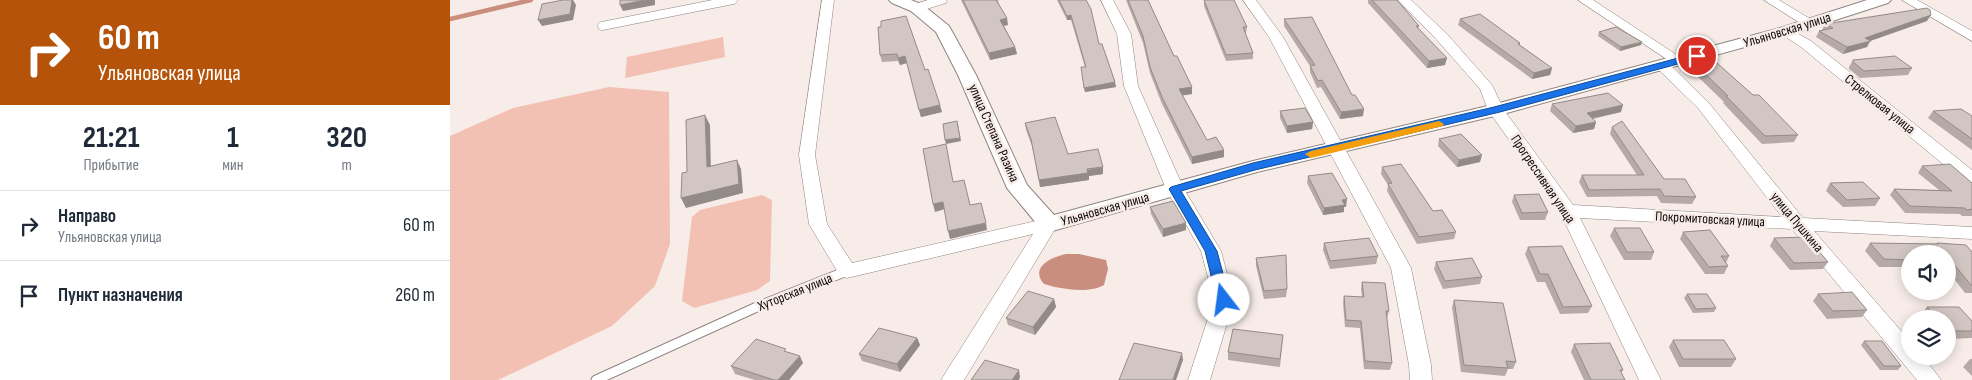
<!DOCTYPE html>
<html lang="ru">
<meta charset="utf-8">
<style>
:root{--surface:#fff;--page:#f2f2f3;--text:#1f2937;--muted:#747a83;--line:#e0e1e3}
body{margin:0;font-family:"Sofia Sans Condensed",sans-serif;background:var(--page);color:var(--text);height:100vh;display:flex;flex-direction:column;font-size:19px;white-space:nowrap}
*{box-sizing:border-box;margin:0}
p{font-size:16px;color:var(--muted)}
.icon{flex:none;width:28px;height:28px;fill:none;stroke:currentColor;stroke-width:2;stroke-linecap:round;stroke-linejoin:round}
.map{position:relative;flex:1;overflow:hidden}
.sheet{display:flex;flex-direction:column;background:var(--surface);width:450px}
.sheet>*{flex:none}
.banner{background:#b45309;color:#fff;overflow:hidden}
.tools{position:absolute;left:1451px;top:245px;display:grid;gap:10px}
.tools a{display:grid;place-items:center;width:55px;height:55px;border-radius:50%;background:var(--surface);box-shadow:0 2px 12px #0003;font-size:25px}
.pin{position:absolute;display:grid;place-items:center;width:42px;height:42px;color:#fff;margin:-21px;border:2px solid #fff;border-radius:50%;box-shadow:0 1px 5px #0007}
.me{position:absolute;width:55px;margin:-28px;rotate:345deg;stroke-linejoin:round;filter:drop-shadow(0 0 4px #0008)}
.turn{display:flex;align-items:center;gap:18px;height:105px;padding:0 15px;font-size:22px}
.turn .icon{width:65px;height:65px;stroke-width:2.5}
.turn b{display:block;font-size:35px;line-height:42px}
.eta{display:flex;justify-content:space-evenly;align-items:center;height:85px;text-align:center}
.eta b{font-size:30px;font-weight:700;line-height:35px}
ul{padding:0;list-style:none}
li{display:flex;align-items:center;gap:15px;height:70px;padding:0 15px;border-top:1px solid var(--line)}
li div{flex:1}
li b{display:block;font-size:19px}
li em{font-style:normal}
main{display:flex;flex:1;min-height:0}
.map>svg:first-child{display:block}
.green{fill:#f3c1b3}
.water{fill:#c98e7e}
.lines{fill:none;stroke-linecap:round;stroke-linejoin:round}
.stream{stroke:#c98e7e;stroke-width:4.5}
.service-far1-casing{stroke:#8f8481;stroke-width:9}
.service-casing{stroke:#8f8481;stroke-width:11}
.minor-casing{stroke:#8f8481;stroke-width:1}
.tertiary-casing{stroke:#8f8481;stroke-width:2}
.service-far1{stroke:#fff;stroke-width:8}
.service{stroke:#fff;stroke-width:9}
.minor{fill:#fff;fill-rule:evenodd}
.tertiary{fill:#fff;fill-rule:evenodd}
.wall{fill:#b5aaa8}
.shaded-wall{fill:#938b88}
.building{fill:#d2c6c3;stroke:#938b88}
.route{fill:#1a73e8;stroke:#114b97}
.slow{fill:#f59e0b}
.labels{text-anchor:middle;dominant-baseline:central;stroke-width:5;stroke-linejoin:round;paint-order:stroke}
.street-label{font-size:14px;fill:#0e0a09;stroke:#f7ece8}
</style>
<main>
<section class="sheet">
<div class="banner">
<div class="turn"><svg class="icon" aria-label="right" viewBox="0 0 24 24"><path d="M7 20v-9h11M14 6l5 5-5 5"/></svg><div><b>60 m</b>Ульяновская улица</div></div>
</div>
<div class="eta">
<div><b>21:21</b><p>Прибытие</p></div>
<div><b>1</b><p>мин</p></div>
<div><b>320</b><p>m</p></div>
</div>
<ul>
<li><svg class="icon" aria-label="right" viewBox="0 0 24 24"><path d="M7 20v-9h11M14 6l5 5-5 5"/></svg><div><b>Направо</b><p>Ульяновская улица</p></div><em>60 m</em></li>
<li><svg class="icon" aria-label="arrive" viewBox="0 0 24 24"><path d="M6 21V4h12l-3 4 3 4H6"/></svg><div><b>Пункт назначения</b></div><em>260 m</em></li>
</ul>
</section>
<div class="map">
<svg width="1522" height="380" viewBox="0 0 1522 380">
<rect width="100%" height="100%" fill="#f7ece8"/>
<g class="green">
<polygon points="273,37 275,57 175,78 177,57"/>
<polygon points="159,87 219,92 220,244 205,286 162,326 48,380 0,380 0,136 63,108"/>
<polygon points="312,195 322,200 320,281 307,290 244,308 232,301 242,217 250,210"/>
</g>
<path class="water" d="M616,254H629L656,260L658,269L654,285C639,294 610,289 594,284C579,267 602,257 616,254Z"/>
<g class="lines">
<polyline class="stream" points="0,19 81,0"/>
<defs>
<polyline id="service-far1" points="152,26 283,0"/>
<polyline id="service" points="146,380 309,306 397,271"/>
<g id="minor">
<polygon points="372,0 384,0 365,155 377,224 402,263 599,218 605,220 608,224 514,380 491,380 583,234 397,278 390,276 359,224 349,155"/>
<polygon points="478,0 497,0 496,3 467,12 461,8 462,5"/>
<polygon points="651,0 663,0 681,34 688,86 734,189 771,251 784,300 760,380 738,380 764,300 751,251 716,189 674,86 667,34"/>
<polygon points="793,0 806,0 833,37 961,268 981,365 982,380 960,380 959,365 941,268 819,37"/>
<polygon points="948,0 961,0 997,34 1042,85 1054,110 1123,205 1332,217 1248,108 1207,68 1205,65 1207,62 1217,62 1258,102 1353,218 1522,227 1522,239 1364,231 1460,341 1460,356 1473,356 1491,380 1467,380 1342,229 1130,218 1211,380 1189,380 1110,212 1038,110 1030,89 987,40"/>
<polygon points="1128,0 1143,0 1236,61 1234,64 1224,64"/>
<polygon points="1314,0 1329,0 1367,23 1365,26 1355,26"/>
<polygon points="1452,0 1467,0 1522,31 1522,41"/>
<polygon points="1336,27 1361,41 1522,170 1522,184 1516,183 1351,47 1331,34 1329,31 1331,28"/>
</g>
<polygon id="tertiary" points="439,0 461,0 473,5 499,26 526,75 577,185 604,215 803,161 1042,105 1330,28 1417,0 1441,0 1438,3 1342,34 1053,114 807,172 599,232 591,229 557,188 508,75 486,32 461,11 442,3"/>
</defs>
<use href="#service-far1" class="service-far1-casing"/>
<use href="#service" class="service-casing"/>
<use href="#minor" class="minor-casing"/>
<use href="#tertiary" class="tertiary-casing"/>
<use href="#service-far1" class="service-far1"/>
<use href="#service" class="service"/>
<use href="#minor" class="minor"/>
<use href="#tertiary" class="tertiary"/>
</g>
<g class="wall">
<polygon points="511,0 548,0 549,4 558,25 554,26 565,47 567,54 540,60"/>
<polygon points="607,0 636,0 649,44 666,87 635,92 631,67 635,67 621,20 617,20"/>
<polygon points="676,0 698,0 724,56 742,87 742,94 732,95 757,140 774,157 742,164 712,104 700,73 693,43"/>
<polygon points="754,0 797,27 796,33 795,33 803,53 803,59 776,61 754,6"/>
<polygon points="918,0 947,0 969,26 968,29 995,65 977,68 918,3"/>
<polygon points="834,19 913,116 890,119 871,87 867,88 860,72 860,66 834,26"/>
<polygon points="1010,19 1070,43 1070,45 1102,68 1100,75 1082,79 1008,25"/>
<polygon points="1477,21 1420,41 1417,47 1393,54 1366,37 1369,31 1372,30 1375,24"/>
<polygon points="428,27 475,70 492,112 471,117 457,63 450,65 448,61 432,62 430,55"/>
<polygon points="1149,32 1191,45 1170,51 1148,36"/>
<polygon points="1403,60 1462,68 1458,75 1410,78 1399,69 1399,67"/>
<polygon points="1245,64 1348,135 1344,142 1312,144 1273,103 1274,102 1242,71"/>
<polygon points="1102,104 1171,112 1143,119 1146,122 1144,129 1123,133 1100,111"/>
<polygon points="830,111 863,122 862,129 837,133 830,118"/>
<polygon points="1483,111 1522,116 1522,150 1478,118"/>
<polygon points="575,123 618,154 653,167 653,174 639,176 639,180 590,187 582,146 576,130"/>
<polygon points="1162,127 1214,179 1246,197 1242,204 1211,203 1207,196 1137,197 1129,182 1132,175 1187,175 1160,134"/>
<polygon points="989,139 1030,162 1007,167 988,146"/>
<polygon points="1472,166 1522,183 1522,216 1512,216 1510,214 1455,213 1440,195 1444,189 1489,190 1468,173"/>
<polygon points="932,167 983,211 1006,232 1004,239 967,244 937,191 938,185 931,174"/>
<polygon points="858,176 896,207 894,207 894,212 873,215 857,183"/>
<polygon points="1380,183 1430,198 1425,206 1393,207 1376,191"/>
<polygon points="1064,195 1098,212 1095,220 1070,220 1062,202"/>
<polygon points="700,207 736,223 736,230 713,237 701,214"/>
<polygon points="1164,228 1204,252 1201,260 1174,260 1160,236"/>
<polygon points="1233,232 1279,256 1276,263 1278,266 1274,274 1255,274 1230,239"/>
<polygon points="1324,238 1378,262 1373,269 1340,270 1320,246"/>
<polygon points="874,243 928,256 926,264 880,269 873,250"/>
<polygon points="1420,243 1486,244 1487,243 1522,252 1522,293 1515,293 1498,271 1498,254 1460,254 1460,267 1429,267 1415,251"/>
<polygon points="1078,247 1142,306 1138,313 1110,314 1095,282 1087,282 1075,254"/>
<polygon points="806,258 837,289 836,297 814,299 806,266"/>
<polygon points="986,262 1032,277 1030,284 993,289 984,269"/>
<polygon points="912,282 939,311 937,319 942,363 940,370 914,369 910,328 895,327 893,303 894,296 912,297 911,289"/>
<polygon points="1237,294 1266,308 1264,312 1243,313 1234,298"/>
<polygon points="1368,294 1417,310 1412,317 1377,319 1363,301"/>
<polygon points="604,299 606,307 585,335 558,325 556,318"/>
<polygon points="1004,300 1066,362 1063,369 1058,369 1055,376 1011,372 1002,307"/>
<polygon points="1477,307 1522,321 1522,338 1498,339 1498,319 1474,319 1471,314"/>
<polygon points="833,335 830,367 778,360 778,352"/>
<polygon points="467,338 470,345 450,372 412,361 409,354"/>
<polygon points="1223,340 1286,359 1281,367 1229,367 1219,347"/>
<polygon points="1414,341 1451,366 1448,370 1430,370 1411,345"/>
<polygon points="1124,344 1173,370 1171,373 1175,380 1134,380 1121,352"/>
<polygon points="338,352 353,363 339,380 305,380 285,374 281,366"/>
<polygon points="1520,359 1522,359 1522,376 1513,367"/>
</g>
<g class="shaded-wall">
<polygon points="122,0 123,0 126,5 123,20 92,26 88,20"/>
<polygon points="195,0 205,0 205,5 173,11 170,5"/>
<polygon points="621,15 621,20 617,20 617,16"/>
<polygon points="1481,15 1477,21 1420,41 1417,47 1393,54 1397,47 1415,38"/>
<polygon points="557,18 558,25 551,26 550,20"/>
<polygon points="1192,42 1191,45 1170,51 1171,47"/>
<polygon points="565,47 567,54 540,60 539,53"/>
<polygon points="455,56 457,63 450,65 448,58"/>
<polygon points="997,58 995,65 977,68 979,61"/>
<polygon points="1102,68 1100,75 1082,79 1084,73"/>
<polygon points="665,82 666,87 635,92 634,88"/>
<polygon points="742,87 742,94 729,96 729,89"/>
<polygon points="490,105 492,112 471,117 469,110"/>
<polygon points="1173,105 1171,112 1134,120 1137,113"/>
<polygon points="914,109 913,116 890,119 891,112"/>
<polygon points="255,115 260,125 261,176 257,167"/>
<polygon points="863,122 862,129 837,133 837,126"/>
<polygon points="1146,122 1144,129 1123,133 1126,126"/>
<polygon points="508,125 511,141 496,144 495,140"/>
<polygon points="774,150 774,157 742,164 742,157"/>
<polygon points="1032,155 1030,162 1007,167 1009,160"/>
<polygon points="287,160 291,169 293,193 236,208 231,198"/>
<polygon points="653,167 653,174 639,176 639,180 590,187 589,180"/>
<polygon points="897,199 896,207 894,207 894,212 873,215 874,208 892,200"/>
<polygon points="493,202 495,209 485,212 483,204"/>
<polygon points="536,223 537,230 500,239 498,231"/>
<polygon points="736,223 736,230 713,237 713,229"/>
<polygon points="604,299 606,307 585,335 583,327"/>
<polygon points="467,338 470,345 450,372 447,364"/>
<polygon points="732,353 733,360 726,380 723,380"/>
<polygon points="350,356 353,363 339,380 328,380"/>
<polygon points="569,370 570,377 569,380 562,380"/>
</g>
<g class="building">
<polygon points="113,0 122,0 120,14 88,20 92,4"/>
<polygon points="170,0 195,0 170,5"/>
<polygon points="513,0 546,0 557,18 550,20 565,47 539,53"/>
<polygon points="609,0 636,0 641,9 649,44 652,44 665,82 634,88 631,67 636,67 621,15 617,16"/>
<polygon points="678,0 698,0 724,56 727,56 742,87 729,89 757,140 766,137 774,150 742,157 712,97 700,67 693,36"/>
<polygon points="754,0 784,0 797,27 793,27 803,53 776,55"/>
<polygon points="922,0 947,0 969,26 966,26 997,58 979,61"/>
<polygon points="1477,8 1480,10 1481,15 1415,38 1421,41 1397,47 1369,31 1383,28 1375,24"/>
<polygon points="1030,14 1070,43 1068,44 1102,68 1084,73 1010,19"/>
<polygon points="456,16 475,70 478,69 490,105 469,110 455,56 448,58 447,54 430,55 428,27 431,27 431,21"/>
<polygon points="862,17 902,95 905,95 914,109 891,112 872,80 868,81 860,66 865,65 834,19"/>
<polygon points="1166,27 1192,42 1171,47 1149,32"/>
<polygon points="1445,56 1462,68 1414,71 1403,62 1403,60"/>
<polygon points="1267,63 1303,95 1309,95 1348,135 1315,136 1276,96 1278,96 1245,64"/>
<polygon points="1158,93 1173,105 1137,113 1146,122 1126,126 1102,104"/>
<polygon points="855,108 863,122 837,126 830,111"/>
<polygon points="1511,109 1522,116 1522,139 1483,111"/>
<polygon points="255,115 257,167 287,160 289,184 231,198 232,173 237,172 236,120"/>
<polygon points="605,117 618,154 648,149 653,167 637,169 638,173 589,180 581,139 575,123"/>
<polygon points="507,121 510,138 495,140 493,124"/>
<polygon points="1172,121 1214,179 1235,179 1246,197 1214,196 1210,189 1139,190 1132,175 1194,175 1162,127"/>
<polygon points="1011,134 1032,155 1009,160 989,139"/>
<polygon points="496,144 503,182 514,180 520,205 531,203 536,223 498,231 493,202 483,204 473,149"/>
<polygon points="951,164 983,211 992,210 1006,232 969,237 938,184 942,183 932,167"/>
<polygon points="1500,164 1522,183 1522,209 1517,210 1515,208 1460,206 1444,189 1502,191 1472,166"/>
<polygon points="882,173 897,199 892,200 895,205 874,208 858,176"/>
<polygon points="1413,182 1430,198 1397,200 1380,183"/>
<polygon points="1089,194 1098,212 1072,213 1064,195"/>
<polygon points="723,201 736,223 713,229 700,207"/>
<polygon points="1164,228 1190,228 1204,252 1177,252"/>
<polygon points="1260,230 1279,256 1271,256 1278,266 1259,267 1233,232"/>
<polygon points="1357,237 1378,262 1344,263 1324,238"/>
<polygon points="919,238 928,256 880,261 874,243"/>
<polygon points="1420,243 1488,244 1487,243 1516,245 1522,252 1522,285 1521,285 1501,261 1498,261 1498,254 1460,254 1460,260 1434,259"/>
<polygon points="1112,246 1142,306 1113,307 1098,274 1090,274 1078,247"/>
<polygon points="836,255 837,289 814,291 806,258"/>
<polygon points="1022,258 1032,277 995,281 986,262"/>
<polygon points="912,282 935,283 939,311 936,311 942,363 915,361 911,321 896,320 894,296 914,297"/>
<polygon points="578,291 604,299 583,327 556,318"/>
<polygon points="1402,292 1417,310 1383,311 1368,294"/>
<polygon points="1237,294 1257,294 1266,308 1246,309"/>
<polygon points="1004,300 1053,303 1066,362 1056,361 1058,368 1014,365"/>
<polygon points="1477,307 1509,307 1522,321 1522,331 1498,331 1498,319 1487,319"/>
<polygon points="429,328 467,338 447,364 409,354"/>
<polygon points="783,329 833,335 830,359 778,352"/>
<polygon points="306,339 336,349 334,351 350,356 328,380 324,380 281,366"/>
<polygon points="1223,340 1274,340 1286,359 1233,359"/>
<polygon points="1414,341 1432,341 1451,366 1434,366"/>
<polygon points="684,343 732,353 723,380 669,380"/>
<polygon points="1160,343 1173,370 1170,370 1175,380 1141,380 1124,344"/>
<polygon points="535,360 569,370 562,380 521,380"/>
</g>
<polygon class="route" points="1247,53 1250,54 1250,58 1050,112 805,170 731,191 767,251 780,300 779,303 769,303 767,300 755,251 719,189 721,187 803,163 1044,107"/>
<polygon class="slow" points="989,121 994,124 993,126 861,158 855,154 861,151"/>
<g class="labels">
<g class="street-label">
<text transform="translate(1337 30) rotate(-17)">Ульяновская улица</text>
<text transform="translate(1430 104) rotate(39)">Стрелковая улица</text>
<text transform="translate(544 133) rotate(66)">улица Степана Разина</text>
<text transform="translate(1093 179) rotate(56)">Прогрессивная улица</text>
<text transform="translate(655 209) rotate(-16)">Ульяновская улица</text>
<text transform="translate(1260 219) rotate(3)">Покромитовская улица</text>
<text transform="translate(1347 222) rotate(50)">улица Пушкина</text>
<text transform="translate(345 292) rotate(-22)">Хуторская улица</text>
</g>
</g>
</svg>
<div class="tools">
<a><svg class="icon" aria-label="sound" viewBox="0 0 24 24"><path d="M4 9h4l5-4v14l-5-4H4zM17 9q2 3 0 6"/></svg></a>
<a><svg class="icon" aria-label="layers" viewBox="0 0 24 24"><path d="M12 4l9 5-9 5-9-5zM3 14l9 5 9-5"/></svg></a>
</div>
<div class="pin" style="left:1247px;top:56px;background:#d93025"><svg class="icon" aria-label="arrive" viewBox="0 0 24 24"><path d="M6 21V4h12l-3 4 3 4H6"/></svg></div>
<svg class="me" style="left:774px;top:300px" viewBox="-20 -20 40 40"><circle r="19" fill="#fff"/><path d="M0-13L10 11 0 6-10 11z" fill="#1a73e8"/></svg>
</div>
</main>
